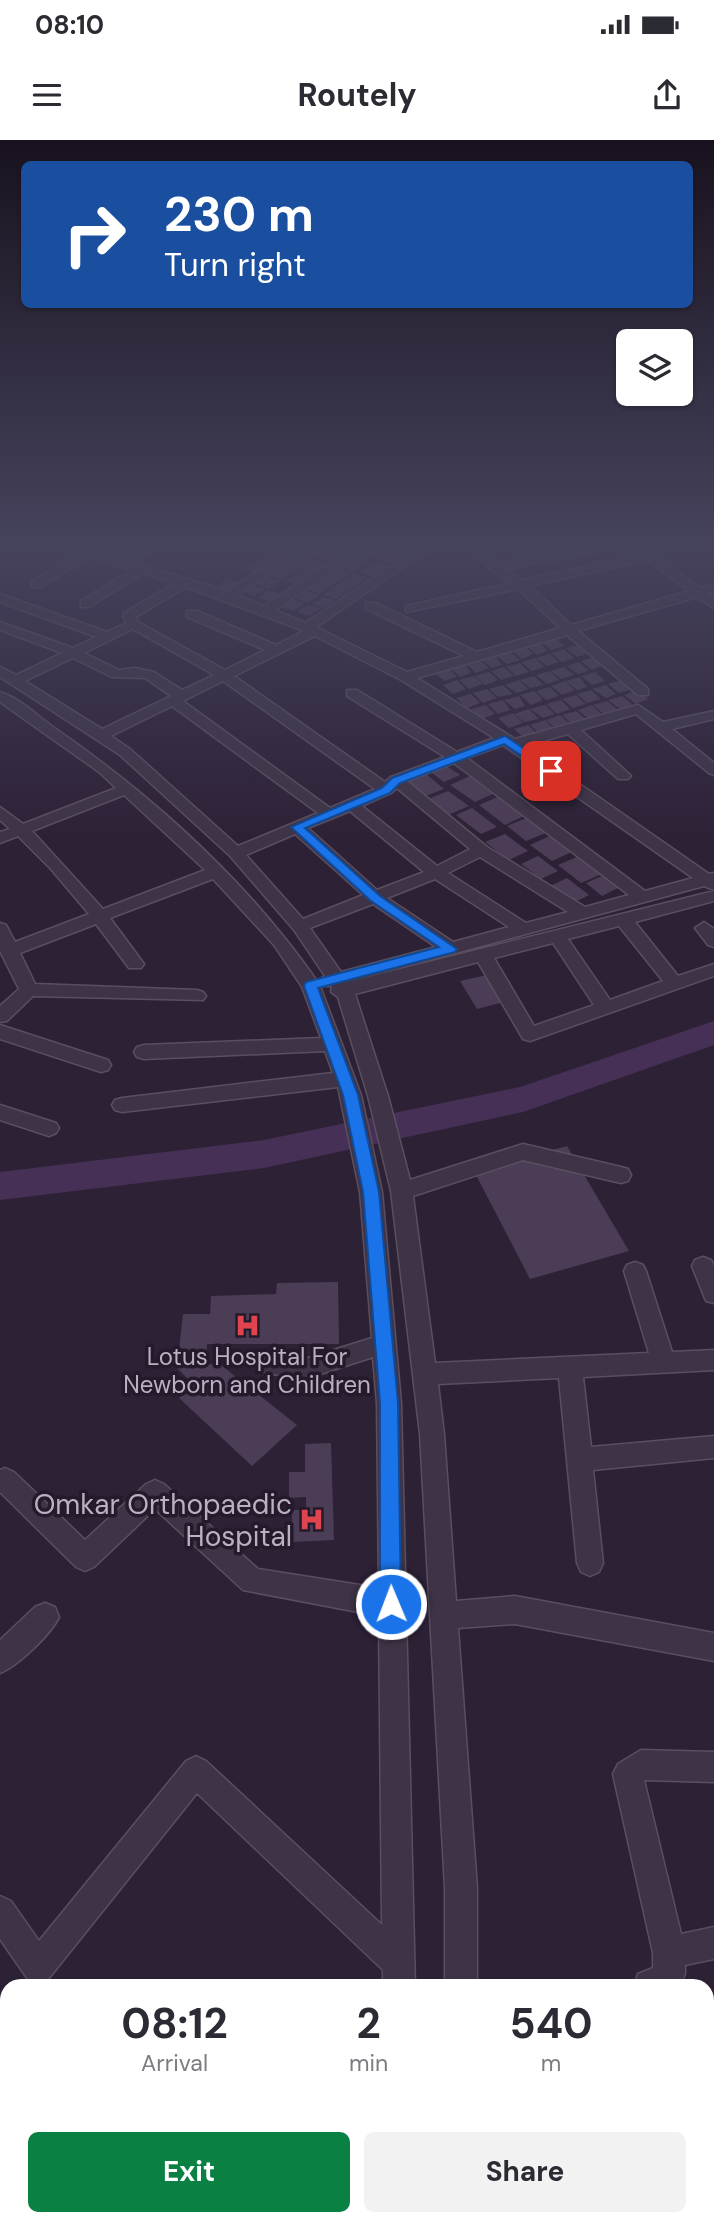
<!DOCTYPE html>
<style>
:root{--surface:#fff;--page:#f2f2f3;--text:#2b2b33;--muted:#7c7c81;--accent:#0b8043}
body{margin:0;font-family:"DM Sans",sans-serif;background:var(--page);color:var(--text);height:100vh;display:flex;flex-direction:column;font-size:26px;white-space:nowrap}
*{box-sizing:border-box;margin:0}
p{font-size:23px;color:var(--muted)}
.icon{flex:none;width:38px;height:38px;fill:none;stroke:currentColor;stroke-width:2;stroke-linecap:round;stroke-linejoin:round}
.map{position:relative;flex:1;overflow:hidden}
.details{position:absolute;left:0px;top:1839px;width:714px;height:247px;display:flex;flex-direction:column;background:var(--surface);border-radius:21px 21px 0 0;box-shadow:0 2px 5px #0004}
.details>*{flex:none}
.guide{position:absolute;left:21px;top:21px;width:672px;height:147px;border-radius:10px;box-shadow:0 2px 5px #0004;background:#1a4fa0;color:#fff;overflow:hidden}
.buttons{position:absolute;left:616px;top:189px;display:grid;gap:14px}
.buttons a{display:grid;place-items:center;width:77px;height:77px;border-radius:10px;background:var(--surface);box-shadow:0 2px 5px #0004;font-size:35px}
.pin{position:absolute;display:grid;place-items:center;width:60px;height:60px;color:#fff;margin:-30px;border-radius:14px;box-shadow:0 4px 10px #0006}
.me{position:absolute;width:77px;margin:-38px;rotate:359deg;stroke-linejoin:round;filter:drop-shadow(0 0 5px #0008)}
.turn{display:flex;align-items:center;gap:24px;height:147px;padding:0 28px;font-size:32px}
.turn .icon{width:91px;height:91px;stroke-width:2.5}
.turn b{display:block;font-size:49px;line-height:60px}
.eta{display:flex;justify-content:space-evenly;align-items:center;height:119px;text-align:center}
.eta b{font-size:42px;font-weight:700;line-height:49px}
.primary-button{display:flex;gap:14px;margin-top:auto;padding:14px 28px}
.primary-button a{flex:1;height:80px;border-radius:10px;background:var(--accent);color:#fff;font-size:28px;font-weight:700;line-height:80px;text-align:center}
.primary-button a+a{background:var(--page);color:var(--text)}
.status{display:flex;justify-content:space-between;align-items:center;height:49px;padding:0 35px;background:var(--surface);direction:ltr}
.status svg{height:19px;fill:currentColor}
header{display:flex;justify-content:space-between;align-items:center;height:91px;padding:0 28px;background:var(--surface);font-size:32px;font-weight:700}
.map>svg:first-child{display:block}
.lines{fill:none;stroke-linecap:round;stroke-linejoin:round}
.river{fill:#473056;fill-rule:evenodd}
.building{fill:#4c3d56}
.minor-casing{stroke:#5a4f61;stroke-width:3}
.minor{fill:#3f3447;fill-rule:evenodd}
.route{fill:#1a73e8;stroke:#114b97;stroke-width:2}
.labels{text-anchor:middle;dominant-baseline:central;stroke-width:7;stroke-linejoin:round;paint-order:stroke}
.poi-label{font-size:24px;fill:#bcaec3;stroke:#241a2b}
.near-poi-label{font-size:28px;fill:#bcaec3;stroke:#241a2b;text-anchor:end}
</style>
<div class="status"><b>08:10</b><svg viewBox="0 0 49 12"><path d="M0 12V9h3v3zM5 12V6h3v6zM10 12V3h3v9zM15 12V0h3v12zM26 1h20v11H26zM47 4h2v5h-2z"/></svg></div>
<header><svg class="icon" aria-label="menu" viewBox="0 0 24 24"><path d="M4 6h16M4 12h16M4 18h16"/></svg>Routely<svg class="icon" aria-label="share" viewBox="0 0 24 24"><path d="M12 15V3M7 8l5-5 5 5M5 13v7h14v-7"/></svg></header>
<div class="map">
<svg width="714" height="2085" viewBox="0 0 714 2085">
<rect width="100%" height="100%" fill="#2d2136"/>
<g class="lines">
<polygon class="river" points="714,881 714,905 523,972 264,1028 0,1060 0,1032 264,1000 520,947"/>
</g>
<g class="building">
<polygon points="317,407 325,407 332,408 316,418 305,415"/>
<polygon points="375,407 389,409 374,419 362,415"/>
<polygon points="276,409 288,412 255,433 244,429"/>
<polygon points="337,409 350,413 334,422 322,419"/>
<polygon points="393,410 406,413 391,423 379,420"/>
<polygon points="301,415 314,419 282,440 270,436"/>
<polygon points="357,418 370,421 354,432 342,428"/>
<polygon points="316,420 329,424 297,445 285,441"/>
<polygon points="375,422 388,426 373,436 360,432"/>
<polygon points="339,428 352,432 320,454 308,450"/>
<polygon points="354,433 368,437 336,459 323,455"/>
<polygon points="268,437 281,441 269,449 258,444"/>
<polygon points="227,439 240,442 228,450 217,446"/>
<polygon points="253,445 266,449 255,456 243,452"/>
<polygon points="268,450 282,454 270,462 258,458"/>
<polygon points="306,451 319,455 308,463 296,459"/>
<polygon points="322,457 335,460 324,468 312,464"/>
<polygon points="292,459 305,463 294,471 281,467"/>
<polygon points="307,465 321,468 310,476 297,472"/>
<polygon points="555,498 564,506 552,510 541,502"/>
<polygon points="540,503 547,511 537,515 527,506"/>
<polygon points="579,505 589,513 577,517 566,508"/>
<polygon points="526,507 533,514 522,519 512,511"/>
<polygon points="564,509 574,518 562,522 551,513"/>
<polygon points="510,512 520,520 507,524 497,516"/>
<polygon points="550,514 559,522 547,526 536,518"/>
<polygon points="495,516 502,525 492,528 482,520"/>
<polygon points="594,517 604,525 592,530 581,521"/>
<polygon points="535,518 545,527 532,531 521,522"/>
<polygon points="480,520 489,528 476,533 466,524"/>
<polygon points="579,522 589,531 578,534 566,526"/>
<polygon points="520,523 529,532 516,536 506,527"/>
<polygon points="465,524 471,533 460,537 450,528"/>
<polygon points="504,527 514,536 501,540 491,531"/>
<polygon points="564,527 574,535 561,539 551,531"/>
<polygon points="449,528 457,537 444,541 434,532"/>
<polygon points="550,531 559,540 547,544 536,535"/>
<polygon points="489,532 498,540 485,545 475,536"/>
<polygon points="595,532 605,541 592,545 581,536"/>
<polygon points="474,536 483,544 469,549 459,540"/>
<polygon points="534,536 544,545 530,548 520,540"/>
<polygon points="580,537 587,547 577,550 566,541"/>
<polygon points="457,540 466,549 453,554 443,545"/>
<polygon points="519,540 528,549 517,553 505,545"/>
<polygon points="621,540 632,549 619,553 608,544"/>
<polygon points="565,541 574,549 573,551 562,555 551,546"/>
<polygon points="503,545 513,554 498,557 489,549"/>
<polygon points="606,545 616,554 606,558 592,549"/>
<polygon points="550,547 559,556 546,560 536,551"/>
<polygon points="487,549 497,558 483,563 473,553"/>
<polygon points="591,550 601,559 587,563 577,554"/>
<polygon points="638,550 648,559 636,564 624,555"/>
<polygon points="534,551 542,558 541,561 531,565 520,555"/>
<polygon points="471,554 480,563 467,568 456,558"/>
<polygon points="576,555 586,564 573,568 562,559"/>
<polygon points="519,556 525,566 515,569 504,560"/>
<polygon points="622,556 633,565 620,569 608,560"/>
<polygon points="503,560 510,570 498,574 488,564"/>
<polygon points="561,560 570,569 557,574 546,564"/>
<polygon points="607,561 618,570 605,575 593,565"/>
<polygon points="486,565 495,574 482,579 471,569"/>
<polygon points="545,565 555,574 543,578 530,569"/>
<polygon points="592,565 602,575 589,579 578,570"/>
<polygon points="529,569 539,579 524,582 514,574"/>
<polygon points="576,571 587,580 573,585 562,575"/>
<polygon points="513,573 523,583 509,588 498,578"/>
<polygon points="560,575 571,585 557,590 546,580"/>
<polygon points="545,580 555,590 541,595 530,585"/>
<polygon points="528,585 538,594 525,599 514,589"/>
<polygon points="445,625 460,635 444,642 429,631"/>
<polygon points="425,633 444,649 423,657 404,641"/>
<polygon points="470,636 495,653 475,662 450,645"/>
<polygon points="448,651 469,666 448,675 428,659"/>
<polygon points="498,657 524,676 505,685 479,665"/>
<polygon points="472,668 497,687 481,694 456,675"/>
<polygon points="529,677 548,692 526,701 507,686"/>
<polygon points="505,694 528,711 509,720 485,702"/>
<polygon points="552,695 574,711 552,721 530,705"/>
<polygon points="538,716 558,731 541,739 521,724"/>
<polygon points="579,716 602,734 581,743 558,725"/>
<polygon points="602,736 618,748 602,756 586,743"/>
<polygon points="567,738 589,755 573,763 550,746"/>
<polygon points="487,835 504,862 477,869 460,841"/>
<polygon points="567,1006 629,1111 530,1139 474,1031"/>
<polygon points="338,1142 339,1204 207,1204 206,1224 221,1225 297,1285 252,1326 179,1258 194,1245 177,1228 183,1174 210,1174 211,1156 276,1154 277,1143"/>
<polygon points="331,1303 334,1400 292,1402 292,1370 306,1370 306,1357 289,1358 289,1332 305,1332 305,1304"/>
</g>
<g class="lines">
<defs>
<g id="minor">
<path d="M67,407H84L121,418L142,407H156L133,422L226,451L298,407H312L237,455L264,466L355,407H368L275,470L305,483L420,407H433L316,487L407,532L464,516L366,469V463H376L477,512L560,488L518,449L406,472V466L511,443L491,430L469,407H481L498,423L583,407H606L600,411L506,429L523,440L640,415L634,409L644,407L700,448L714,444V452L708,454L714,458V468L697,457L578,491L648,549V555H638L567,495L417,538L515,599L638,565L663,582L714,571V579L672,589L714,623V635L709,633L636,574L581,590L628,633L631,636L628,639H618L568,594L525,606L709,734L714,733V750L704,746L348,842L714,751V761L635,782L678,836L714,824V836L530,901L523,899L478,822L355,854L388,956L410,1040L523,1004L621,1027L628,1029L631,1035L628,1041L621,1043L523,1020L413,1056L435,1223L649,1213L624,1131L627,1125L635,1122L643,1125L646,1131L672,1212L714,1210V1230L583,1237L591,1307L714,1296V1318L593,1330L603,1423L599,1432L590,1436L581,1432L577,1423L559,1238L438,1244L444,1294L456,1461L515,1456L714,1493V1521L515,1484L458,1488L477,1748V1846H445V1748L420,1294L391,1051L368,956L338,857L331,852L332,846H320L361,955L382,1052L401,1263L415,1846H383V1830L197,1653L49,1838L38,1843L27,1838L0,1799V1756L11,1761L39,1801L186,1621L196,1616L206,1621L382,1785L379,1476L243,1450L155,1369L94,1427L85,1431L76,1427L0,1352V1330L5,1328L14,1332L85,1400L146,1344L155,1340L164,1344L258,1429L379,1448L377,1263L373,1217L308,1238L298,1239L264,1232L260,1225L264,1218L272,1215L308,1218L372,1198L360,1052L338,947L122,972L115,970L112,965L115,960L122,958L333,933L325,911L144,919L137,917L134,912L137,907L144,905L321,898L302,847L274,805L213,739L110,778L144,824L141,828H129L96,784L20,813L35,844L197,850L203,852L206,856L203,860L33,856L7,881L0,882V866L19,849L0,811V783L6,785L15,802L89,774L50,728L18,696L0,703V692L10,689L0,680V667L23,684L116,648L99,632L0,562V552C18,557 38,576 53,587C153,656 247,741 317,841L325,836L294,790L230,716L120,615L0,537V527L16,535L62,513L0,490V482L73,508L96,497L0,462V454L107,492L126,483L123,476L124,473L175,443L143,433L89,467H81V461L132,430L91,417L40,447H32V441L80,413ZM648,420L689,451L571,485L530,446ZM186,447L304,491L276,505L197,471H187V477L265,510L225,530L138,482L136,477ZM133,489L214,535L182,550L154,532L135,528L119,530L84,513ZM315,496L401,540L494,598L457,612L357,550H347V556L445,617L391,637L385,642L234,536ZM73,518L112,537L145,538L171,556L102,589L25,541ZM223,541L375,649L330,668L183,561ZM172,566L318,673L238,706L130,609L111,596ZM503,605L507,608L693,738L645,751L467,618ZM454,623L629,755L585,767L487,707L407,641ZM397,648L470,709L437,726L362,666L391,653ZM124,655L205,730L103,769L32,691ZM350,671L424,732L377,750L308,688ZM295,694L363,755L303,779L246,715ZM480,717L568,772L526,783L448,733ZM435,739L509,787L453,802L387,758ZM373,764L436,807L341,832L310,788ZM619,786L663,841L610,860L568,799ZM553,803L594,865L534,886L494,818Z"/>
<polygon points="704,782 714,789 714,807 708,805 695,788"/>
<polygon points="0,885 108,920 111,925 108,930 101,932 0,899"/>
<polygon points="0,965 56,983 59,988 56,993 49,996 0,980"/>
<polygon points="703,1117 711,1120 714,1126 714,1163 706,1161 692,1126 695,1120"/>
<path d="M45,1463L55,1467L59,1477C51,1494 18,1526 0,1533V1500L35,1467Z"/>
<polygon points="641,1610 714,1612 714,1642 644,1640 681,1794 714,1787 714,1819 685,1825 685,1834 680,1846 634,1846 638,1834 653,1828 653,1813 613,1634 618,1624"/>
<rect x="368" y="2079" width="36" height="6"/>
<polygon points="438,2079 474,2079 473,2085 437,2085"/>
</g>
</defs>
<use href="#minor" class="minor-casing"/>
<use href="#minor" class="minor"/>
</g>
<linearGradient id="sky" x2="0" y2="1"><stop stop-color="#19121e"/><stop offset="0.58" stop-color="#46435d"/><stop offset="1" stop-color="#46435d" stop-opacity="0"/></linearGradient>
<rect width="714" height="698" fill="url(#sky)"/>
<polygon class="route" points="505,596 555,629 555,633 547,633 504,604 400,643 390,653 305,688 380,756 457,809 455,812 318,848 358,955 379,1052 398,1263 401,1464 398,1472 391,1475 383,1472 380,1464 380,1263 363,1052 343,955 304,846 306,842 439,807 371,761 291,687 382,648 392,638"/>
<defs>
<symbol id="hospital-bare" viewBox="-9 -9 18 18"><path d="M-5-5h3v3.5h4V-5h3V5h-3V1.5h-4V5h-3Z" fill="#e0444e" stroke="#241a2b" stroke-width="2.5" paint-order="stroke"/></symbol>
</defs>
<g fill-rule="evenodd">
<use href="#hospital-bare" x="230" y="1168" width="35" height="35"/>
<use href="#hospital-bare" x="294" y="1362" width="35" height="35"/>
</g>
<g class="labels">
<g class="poi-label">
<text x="247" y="1216">Lotus Hospital For<tspan x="247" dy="28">Newborn and Children</tspan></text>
</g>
<g class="near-poi-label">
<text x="292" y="1364">Omkar Orthopaedic<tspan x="292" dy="32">Hospital</tspan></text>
</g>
</g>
</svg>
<div class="buttons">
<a><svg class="icon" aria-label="layers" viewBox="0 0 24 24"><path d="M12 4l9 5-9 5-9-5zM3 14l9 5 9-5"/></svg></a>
</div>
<div class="pin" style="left:551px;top:631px;background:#d93025"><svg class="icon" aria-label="arrive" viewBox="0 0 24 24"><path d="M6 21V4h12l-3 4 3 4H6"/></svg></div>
<svg class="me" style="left:391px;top:1464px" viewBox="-20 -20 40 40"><circle r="17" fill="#1a73e8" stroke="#fff" stroke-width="3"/><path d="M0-11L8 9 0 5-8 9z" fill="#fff"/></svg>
<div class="guide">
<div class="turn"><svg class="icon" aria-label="right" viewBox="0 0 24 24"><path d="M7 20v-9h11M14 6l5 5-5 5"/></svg><div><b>230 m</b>Turn right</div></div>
</div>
<section class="details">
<div class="eta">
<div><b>08:12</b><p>Arrival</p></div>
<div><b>2</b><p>min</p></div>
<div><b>540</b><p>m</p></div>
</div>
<div class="primary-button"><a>Exit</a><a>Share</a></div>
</section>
</div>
